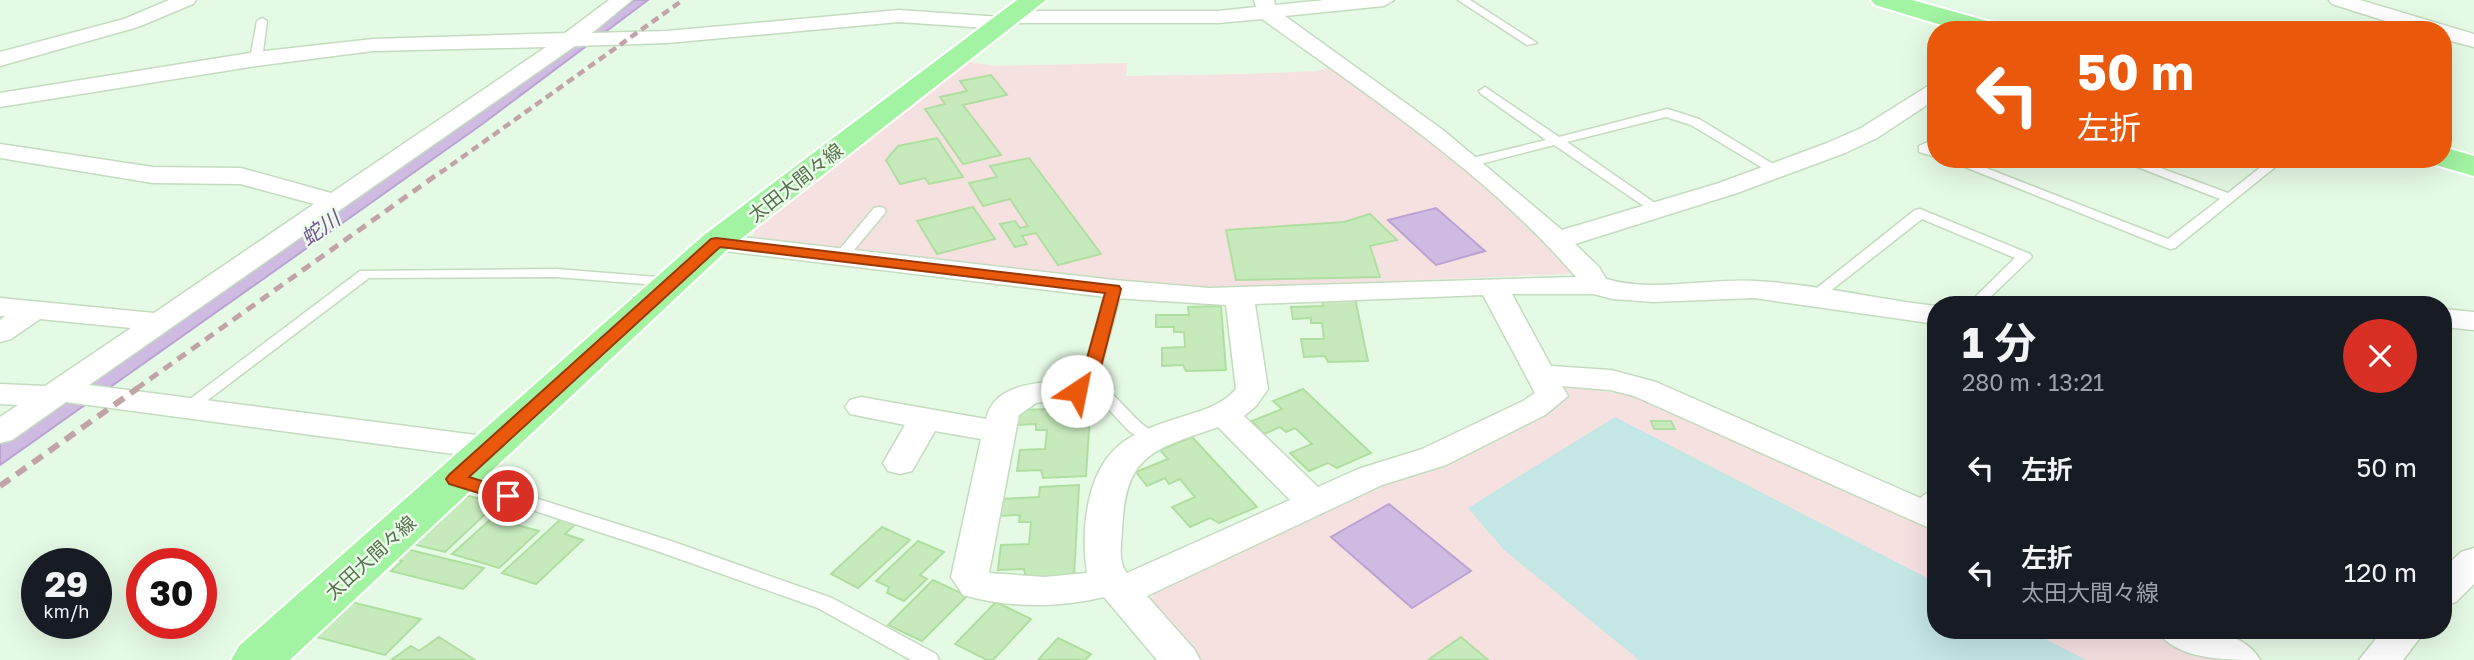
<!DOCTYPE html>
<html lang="ja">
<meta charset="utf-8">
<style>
:root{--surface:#171b24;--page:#20242c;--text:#f1f3f6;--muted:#9ea1a6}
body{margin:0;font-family:"Golos Text","Noto Sans JP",sans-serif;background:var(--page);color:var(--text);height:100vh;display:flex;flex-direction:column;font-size:26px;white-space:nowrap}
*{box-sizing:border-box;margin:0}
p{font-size:23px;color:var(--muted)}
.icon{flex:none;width:38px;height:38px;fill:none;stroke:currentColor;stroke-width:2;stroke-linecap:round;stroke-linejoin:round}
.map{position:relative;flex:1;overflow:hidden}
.sheet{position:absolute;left:1927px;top:296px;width:525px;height:343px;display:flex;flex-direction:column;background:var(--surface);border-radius:28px;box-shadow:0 7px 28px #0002}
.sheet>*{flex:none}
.guide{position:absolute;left:1927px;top:21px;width:525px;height:147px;border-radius:28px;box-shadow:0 7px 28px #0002;background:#ea580c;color:#fff;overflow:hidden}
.speed{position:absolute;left:21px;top:548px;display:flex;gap:14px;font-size:35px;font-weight:700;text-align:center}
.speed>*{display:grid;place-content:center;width:91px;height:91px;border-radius:50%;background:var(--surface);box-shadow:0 7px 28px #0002;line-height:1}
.speed small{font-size:18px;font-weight:400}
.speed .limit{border:10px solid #d22;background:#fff;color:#111}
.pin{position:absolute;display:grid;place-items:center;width:60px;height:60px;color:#fff;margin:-30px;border:4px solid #fff;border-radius:50%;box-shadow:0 2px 7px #0007}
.me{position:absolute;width:77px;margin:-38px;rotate:34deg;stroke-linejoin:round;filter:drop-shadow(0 0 5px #0008)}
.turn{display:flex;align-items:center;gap:24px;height:147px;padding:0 35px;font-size:32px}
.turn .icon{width:91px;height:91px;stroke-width:2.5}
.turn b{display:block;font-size:49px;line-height:60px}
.round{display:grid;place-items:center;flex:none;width:74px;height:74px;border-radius:37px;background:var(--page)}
.overview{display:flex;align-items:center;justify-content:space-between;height:119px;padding:0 35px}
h1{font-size:42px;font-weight:700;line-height:52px}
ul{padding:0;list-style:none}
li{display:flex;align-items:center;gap:21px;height:105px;padding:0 35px}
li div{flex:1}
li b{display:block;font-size:26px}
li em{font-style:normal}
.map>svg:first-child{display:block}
.education{fill:#f6e1e1}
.green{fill:#c4e6e5}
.water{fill:#cfbbe2;stroke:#bca2d3;stroke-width:2}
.building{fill:#c7eabc;stroke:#b0dea0;stroke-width:2}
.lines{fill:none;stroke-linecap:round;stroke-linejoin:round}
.service-casing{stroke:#c3dbbe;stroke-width:3}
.minor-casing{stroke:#c3dbbe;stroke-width:3}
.primary-casing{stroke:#fff;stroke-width:4}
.service{fill:#fff;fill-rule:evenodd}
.minor{fill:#fff;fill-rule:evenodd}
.primary{fill:#a2f3a2;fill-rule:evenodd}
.rail-far2{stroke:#c2a4a7;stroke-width:4.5;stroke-dasharray:8 5;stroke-linecap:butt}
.rail-far1{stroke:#c2a4a7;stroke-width:5;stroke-dasharray:10 7;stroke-linecap:butt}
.rail{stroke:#c2a4a7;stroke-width:6;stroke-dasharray:12 8;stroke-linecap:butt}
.route{fill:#ea580c;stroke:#983908;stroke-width:2}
.labels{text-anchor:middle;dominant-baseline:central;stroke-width:5;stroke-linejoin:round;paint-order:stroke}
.street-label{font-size:19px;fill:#56704c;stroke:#ebfdea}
.water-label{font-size:21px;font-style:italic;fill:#765296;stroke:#ebfdea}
</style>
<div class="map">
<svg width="2474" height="660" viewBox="0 0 2474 660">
<rect width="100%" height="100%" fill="#e5fae5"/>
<g class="education">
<polygon points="969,62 996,66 1127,63 1126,76 1247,74 1316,71 1335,66 1475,174 1575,269 1568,274 1197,289 751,241 755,229"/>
<polygon points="1565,386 1644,397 1935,531 1936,630 2151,630 2217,660 1198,660 1148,602 1156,592 1386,483 1423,473 1541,416 1563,397"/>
</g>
<polygon class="green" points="1615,417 1935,582 1936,630 2028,630 2086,660 1639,660 1504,550 1468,508"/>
<g class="water">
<polygon points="634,0 648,0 481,125 0,465 0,444 592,33"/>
<polygon points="1436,208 1485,251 1436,265 1388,220"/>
<polygon points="1389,504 1471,571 1412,608 1331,537"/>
</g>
<g class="building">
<polygon points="991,75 1007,95 963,105 1001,155 963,164 925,109 945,104 940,97 967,91 960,81"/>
<polygon points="937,138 963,177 929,184 925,178 900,184 886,160 898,146"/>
<polygon points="1029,158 1101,254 1058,265 1036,233 1022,236 1027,244 1015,247 1000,224 1015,221 1020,228 1028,226 1010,199 983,206 969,183 997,177 990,166"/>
<polygon points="973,207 995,239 937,254 917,221"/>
<polygon points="1370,214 1397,240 1370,246 1380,277 1236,280 1226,230 1344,222"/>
<polygon points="1322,298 1355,298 1368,361 1328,362 1325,356 1304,357 1301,339 1324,339 1322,323 1311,323 1311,318 1293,319 1291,307 1323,306"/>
<polygon points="1221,306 1226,370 1186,371 1183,365 1162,366 1162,348 1185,347 1184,332 1174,332 1174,327 1156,327 1156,315 1189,315 1188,307"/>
<polygon points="1303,389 1371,453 1337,468 1328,463 1309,471 1290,453 1312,444 1295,428 1286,432 1280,427 1264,434 1252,421 1282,409 1273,401"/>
<polygon points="1091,399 1086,476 1043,478 1041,470 1017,471 1020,450 1045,449 1047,430 1036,430 1036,424 1017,425 1019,410 1054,409 1055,400"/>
<polygon points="1651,421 1671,421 1675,429 1654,429"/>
<polygon points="1192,437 1257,507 1219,523 1210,518 1190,527 1172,507 1195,497 1180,479 1169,484 1165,478 1147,486 1136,472 1168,459 1160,450"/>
<polygon points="1079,485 1074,576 1026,578 1024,569 998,570 1001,545 1029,544 1031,522 1019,522 1020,515 998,516 1001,499 1039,497 1040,487"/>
<polygon points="465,495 497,503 445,552 412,544"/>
<polygon points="513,501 530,505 516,519 498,514"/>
<polygon points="492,518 539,531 499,568 452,554"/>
<polygon points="561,519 576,524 565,534 583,540 536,584 502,573"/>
<polygon points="882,527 910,540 858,588 831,574"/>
<polygon points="918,541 944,552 920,575 927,579 904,601 887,593 889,587 876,581"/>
<polygon points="406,549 484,568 463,589 391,571 402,561 395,559"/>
<polygon points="933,580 967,596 922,641 888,625"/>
<polygon points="347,601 421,619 385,655 309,635"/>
<polygon points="996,602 1031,619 993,660 987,660 955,644"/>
<polygon points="439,637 475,660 391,660 411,646 419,651"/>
<polygon points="1461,637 1488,660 1428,660"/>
<polygon points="1058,638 1091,654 1085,660 1038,660"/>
</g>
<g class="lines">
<defs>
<g id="service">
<polygon points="1458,0 1470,0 1537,43 1527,45"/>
<polygon points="262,18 267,21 262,59 256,62 250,59 257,21"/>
<polygon points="1485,87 1559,137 1667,109 1671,110 1699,119 1783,170 1776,174 1771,173 1691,125 1666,117 1567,142 1662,208 1664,211 1657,215 1554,145 1469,167 1464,166 1464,160 1546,140 1481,94 1479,91"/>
<polygon points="1936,138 1936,157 1919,152 1919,146"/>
<polygon points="1945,159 1963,159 2168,239 2220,199 2117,159 2136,159 2228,193 2271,159 2285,159 2175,248 2170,249"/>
<polygon points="879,207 884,208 886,211 884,214 844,262 834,262 832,259 834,256 874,208"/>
<polygon points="1920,209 2030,254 2032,257 1983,304 1968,304 2015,258 1922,219 1829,292 1825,299 1815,299 1812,296 1818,287 1915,210"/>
<polygon points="556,269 670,278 677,282 670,286 556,277 369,278 192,412 186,413 178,408 360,271"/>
<path d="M1114,284L1122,289L1097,382C1115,393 1126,410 1142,424C1148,429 1154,432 1159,438L1156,442L1150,444L1129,431L1098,398L1080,384L1106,289Z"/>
<polygon points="456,473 671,541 832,598 936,654 939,660 911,660 818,608 657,551 450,483 447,479 450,475"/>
<path d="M1936,489V506L1925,516H1911L1909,511C1914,502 1926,492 1936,489Z"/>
</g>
<g id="minor">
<polygon points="169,0 196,0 193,4 138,27 0,66 0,52 124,19"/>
<path d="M609,0H632L592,33L667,31L899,10L1001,17L1011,11H1218L1256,7L1254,0H1274L1275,5L1325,0H1394L1384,6L1285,16L1443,130L1562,230L1719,183L1827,143L1861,128L1936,81V99L1877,138L1845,153L1737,193L1575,244L1599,267L1606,279C1654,293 1706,278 1755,281C1816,284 1875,299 1936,306V324L1754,298L1653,302L1613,299L1593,294H1512L1551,366L1611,370L1656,382L1936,505V531L1634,396L1610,390L1562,386L1568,396L1545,415L1446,465L1382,485L1147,596L1194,649L1200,660H1157L1104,597C1059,608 1008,608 963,595L951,577L981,439L935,431L912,471L900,474L888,471L883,463L905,425L850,414L845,407L850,400L861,397L986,419C994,382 1041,383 1070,380C1082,379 1090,376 1102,379L1107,386L1102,393L1036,403L1019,415L989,573L1044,577L1087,573C1081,534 1085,476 1117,447C1133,433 1154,426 1175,419C1196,412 1221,407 1236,389L1226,305L1114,298L716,250L706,248L702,242L706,236L716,234L1114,280L1209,288L1576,277C1488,174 1370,97 1262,19L1218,23H1012L1002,29L899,22L667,43L575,46L89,385L491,437L503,440L508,448L503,456L491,459L66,402L12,440L0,443V417L18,405L0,404V384L45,386L131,328L40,319L11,339L0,342V320L5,316H0V298L154,313L314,204L240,184L153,183L0,158V144L153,167L241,168L331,193L546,47L373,51L256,66L0,107V93L256,52L373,39L565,33ZM1483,295L1535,393L1523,401L1422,449L1358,469L1318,487L1244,416L1256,406L1268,389L1255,304ZM1218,427L1290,500L1127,573C1118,563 1121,544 1122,531C1125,454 1152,450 1218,427Z"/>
<polygon points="2329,0 2360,0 2474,34 2474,47 2443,39 2443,30 2414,30 2332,4"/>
<polygon points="2443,309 2474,312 2474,330 2443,327"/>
<polygon points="2474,548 2474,584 2456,602 2443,606 2443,569 2461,552"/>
<path d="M2157,630C2190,630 2241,626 2260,660C2226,660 2175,660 2157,630Z"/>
<polygon points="2383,630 2426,630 2403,660 2359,660"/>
</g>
<g id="primary">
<polygon points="1017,0 1046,0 728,249 290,660 231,660 239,646 704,235"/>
<polygon points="1871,0 1912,0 1998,24 2001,30 1958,30 1875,5"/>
<polygon points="2443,147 2474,156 2474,176 2432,164 2429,159 2443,159"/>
</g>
</defs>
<use href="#service" class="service-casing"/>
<use href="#minor" class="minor-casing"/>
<use href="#primary" class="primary-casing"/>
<use href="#service" class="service"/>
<use href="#minor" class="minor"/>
<use href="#primary" class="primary"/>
<polyline class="rail-far2" points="440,173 683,0"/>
<polyline class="rail-far1" points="136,389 442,171"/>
<polyline class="rail" points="0,486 138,388"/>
</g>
<polygon class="route" points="716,238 1119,286 1121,289 1097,382 1100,386 1077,396 1069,391 1080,384 1105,293 720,247 469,477 514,491 517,496 514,500 508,502 449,484 446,479 449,475 711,239"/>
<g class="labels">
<g class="street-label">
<text transform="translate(795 182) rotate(-38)">太田大間々線</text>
<text transform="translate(370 557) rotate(-42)">太田大間々線</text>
</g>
<g class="water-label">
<text transform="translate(320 228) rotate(-35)">蛇川</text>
</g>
</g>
</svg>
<div class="speed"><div>29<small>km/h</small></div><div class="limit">30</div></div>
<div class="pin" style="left:508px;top:496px;background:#d93025"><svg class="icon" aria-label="arrive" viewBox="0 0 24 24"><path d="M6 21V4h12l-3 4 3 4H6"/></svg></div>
<svg class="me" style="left:1077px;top:391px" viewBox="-20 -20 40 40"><circle r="19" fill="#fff"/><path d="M0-13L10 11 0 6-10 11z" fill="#ea580c"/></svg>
<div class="guide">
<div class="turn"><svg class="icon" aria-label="left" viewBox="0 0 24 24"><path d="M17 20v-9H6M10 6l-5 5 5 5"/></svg><div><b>50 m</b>左折</div></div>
</div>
<section class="sheet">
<div class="overview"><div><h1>1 分</h1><p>280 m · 13:21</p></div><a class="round" style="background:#d93025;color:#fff"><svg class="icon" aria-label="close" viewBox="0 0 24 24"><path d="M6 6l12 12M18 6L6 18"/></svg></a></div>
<ul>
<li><svg class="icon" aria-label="left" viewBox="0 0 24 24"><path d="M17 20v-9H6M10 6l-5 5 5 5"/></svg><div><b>左折</b></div><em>50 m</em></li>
<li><svg class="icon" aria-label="left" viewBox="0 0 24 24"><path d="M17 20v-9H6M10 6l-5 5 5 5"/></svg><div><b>左折</b><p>太田大間々線</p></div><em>120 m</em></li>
</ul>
</section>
</div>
